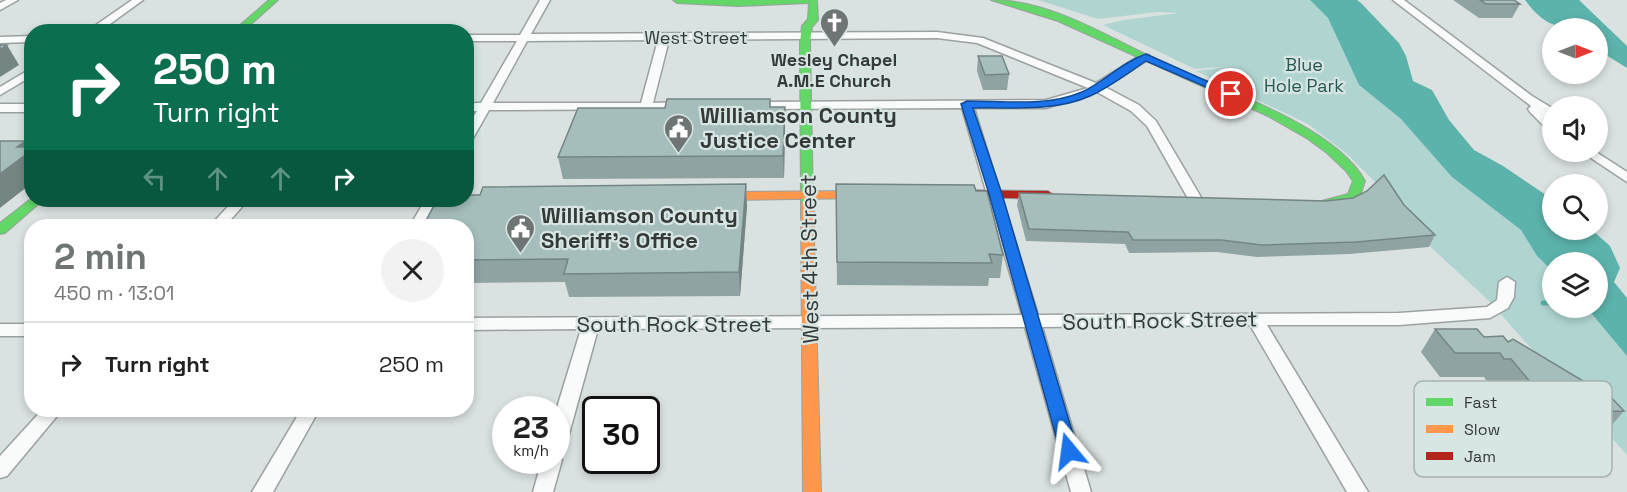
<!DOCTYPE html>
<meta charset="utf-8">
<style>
:root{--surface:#fff;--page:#f2f2f2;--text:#222;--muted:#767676;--line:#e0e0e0;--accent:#6f7574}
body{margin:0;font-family:"Space Grotesk",sans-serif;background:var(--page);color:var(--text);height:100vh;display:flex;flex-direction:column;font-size:22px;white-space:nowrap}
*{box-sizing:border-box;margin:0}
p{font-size:20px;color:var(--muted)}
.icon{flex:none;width:33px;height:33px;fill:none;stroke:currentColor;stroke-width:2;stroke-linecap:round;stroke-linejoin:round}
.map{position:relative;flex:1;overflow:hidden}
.panel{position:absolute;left:24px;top:219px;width:450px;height:198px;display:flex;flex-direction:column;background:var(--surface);border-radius:24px;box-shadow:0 3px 9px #0003}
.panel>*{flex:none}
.hud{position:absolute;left:24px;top:24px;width:450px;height:183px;border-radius:24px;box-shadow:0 3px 9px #0003;background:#0b6e4f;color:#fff;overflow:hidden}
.needle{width:39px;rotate:90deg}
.buttons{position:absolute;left:1542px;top:18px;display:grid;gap:12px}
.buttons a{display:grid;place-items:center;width:66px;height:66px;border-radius:50%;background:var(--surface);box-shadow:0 3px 9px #0003;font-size:30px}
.speed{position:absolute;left:492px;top:396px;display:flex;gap:12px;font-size:30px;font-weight:700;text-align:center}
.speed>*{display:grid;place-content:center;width:78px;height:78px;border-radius:50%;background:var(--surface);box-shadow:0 3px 9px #0003;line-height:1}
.speed small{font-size:15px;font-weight:400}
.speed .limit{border:3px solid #111;border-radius:9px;background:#fff;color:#111}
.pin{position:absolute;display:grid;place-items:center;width:51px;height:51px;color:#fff;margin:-26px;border:3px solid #fff;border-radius:50%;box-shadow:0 2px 6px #0007}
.me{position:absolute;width:66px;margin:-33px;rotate:344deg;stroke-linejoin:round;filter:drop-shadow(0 0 4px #0008)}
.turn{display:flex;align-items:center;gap:21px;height:126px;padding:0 30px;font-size:27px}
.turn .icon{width:78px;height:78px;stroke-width:2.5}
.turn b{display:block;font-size:42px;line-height:51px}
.lanes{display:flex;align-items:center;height:57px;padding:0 30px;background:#0003;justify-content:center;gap:30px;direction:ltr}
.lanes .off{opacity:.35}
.round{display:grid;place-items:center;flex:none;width:63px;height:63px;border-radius:32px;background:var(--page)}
.summary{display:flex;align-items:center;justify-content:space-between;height:102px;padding:0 30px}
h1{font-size:36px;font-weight:700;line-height:45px;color:var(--accent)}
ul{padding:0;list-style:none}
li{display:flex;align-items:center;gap:18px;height:84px;padding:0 30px;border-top:2px solid var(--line)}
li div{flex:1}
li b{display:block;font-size:22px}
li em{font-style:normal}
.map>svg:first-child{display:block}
.green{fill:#b0d5d0}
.water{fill:#5cb3ab}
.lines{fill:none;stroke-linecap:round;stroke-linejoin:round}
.stream{stroke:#5cb3ab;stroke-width:5}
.street-casing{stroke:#9ba1a0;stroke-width:3}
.fast-casing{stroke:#9ba1a0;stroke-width:2}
.slow-casing{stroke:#9ba1a0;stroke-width:2}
.jam-casing{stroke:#9ba1a0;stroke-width:2}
.street{fill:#f9fbfa;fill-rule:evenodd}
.fast{fill:#63d668;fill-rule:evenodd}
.slow{fill:#ff974d;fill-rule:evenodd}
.jam{fill:#b3261e;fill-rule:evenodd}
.wall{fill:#8ea3a2}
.shaded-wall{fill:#748584}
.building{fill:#a5bebc;stroke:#748584;stroke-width:1.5}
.route{fill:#1a73e8;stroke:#114b97;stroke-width:1.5}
.labels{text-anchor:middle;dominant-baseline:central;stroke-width:4.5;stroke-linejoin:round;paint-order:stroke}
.far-street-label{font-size:18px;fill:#353a39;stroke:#d7e5e3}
.far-poi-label{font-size:18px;font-weight:bold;fill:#353a39;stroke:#d7e5e3}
.far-park-label{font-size:18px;fill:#285853;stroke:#d7e5e3}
.poi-label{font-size:22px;font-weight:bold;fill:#353a39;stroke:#d7e5e3;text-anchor:start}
.street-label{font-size:22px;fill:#353a39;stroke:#d7e5e3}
.key{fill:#d7e5e3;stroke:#a6b2b0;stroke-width:1.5}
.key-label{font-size:16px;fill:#353a39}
</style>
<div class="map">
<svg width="1627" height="492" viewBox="0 0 1627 492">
<rect width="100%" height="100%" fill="#dae2e1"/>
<polygon class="green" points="1038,0 1310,0 1328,18 1359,85 1401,119 1478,197 1521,230 1537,256 1552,272 1552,308 1588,308 1627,346 1627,455 1487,299 1398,217 1379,186 1347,154 1308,124 1196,71 1234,66 1195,69 1103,25 1124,20 1179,13 1158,12 1098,19"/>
<g class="water">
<polygon points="1310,0 1357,0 1362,4 1399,43 1406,56 1413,81 1432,90 1449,120 1474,150 1503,166 1552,199 1552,230 1592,230 1610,246 1620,268 1614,282 1627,298 1627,356 1587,308 1598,308 1598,262 1552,262 1552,271 1537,256 1521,230 1452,177 1401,119 1359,85 1328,18"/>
<path d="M1525,0H1579L1627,46V68L1598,50V28C1562,28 1548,31 1525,0Z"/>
</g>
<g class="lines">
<polyline class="stream" points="1543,303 1552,303"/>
<defs>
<g id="street">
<polygon points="6,0 18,0 0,10 0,3"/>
<polygon points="132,0 143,0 99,32 86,32"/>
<path d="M540,0H550L531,34L937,32L983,38L1096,83L1141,55H1149V59L1105,87L1139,105L1156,121L1202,199L1200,202H1190L1147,126L1131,111L1097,92L1046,108H974L1038,315L1399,313L1487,307L1497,300L1499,282L1507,277L1515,282L1514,297L1508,308L1490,318L1399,325H1267L1368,492H1347L1250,325L1042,327L1091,492H1071L1025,327L598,329L566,445L563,450L556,452V411L581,329L466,330V318L1022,315L962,108L751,109L745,105L747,102L1046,100L1088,88L977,43L937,38L669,40L653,103L685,102L691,106L689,109L489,110L472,140L466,144V128L477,111H466V103H481L517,41H466V35H520ZM658,40L641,103H493L527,41Z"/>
<polygon points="1393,0 1404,0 1532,96 1552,108 1552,117 1547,115 1552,121 1552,131 1548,130 1530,112 1528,109 1531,106"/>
<polygon points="32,36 32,42 0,43 0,37"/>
<polygon points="32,68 32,76 0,95 0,87"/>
<rect x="0" y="104" width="32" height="8"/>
<polygon points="1582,152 1596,152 1627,172 1627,182"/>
<polygon points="234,200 248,200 225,226 210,226"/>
<polygon points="425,200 439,200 424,226 410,226"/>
<rect x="0" y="324" width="32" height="12"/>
<polygon points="42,410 62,410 7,476 0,478 0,456"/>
<polygon points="301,410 319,410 273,492 252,492"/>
<polygon points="556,454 562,460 553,492 533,492 542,460 556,460"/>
</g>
<g id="fast">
<polygon points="269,0 278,0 242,32 232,32"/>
<polygon points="673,0 817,0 818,20 812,27 810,42 813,203 811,206 807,207 801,203 800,42 802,26 808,19 809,3 738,6 677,3"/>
<path d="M991,0C1054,0 1114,41 1170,66C1225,90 1336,127 1365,181L1360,196C1351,205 1330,210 1318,208L1316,205L1318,202L1348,194L1353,181L1346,171L1327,153L1308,139L1268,116L1058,21Z"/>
<polygon points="32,198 43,200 5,233 0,234 0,223"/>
</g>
<g id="slow">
<polygon points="862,191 868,195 866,198 719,200 713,196 719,192"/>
<polygon points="807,199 813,203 821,492 803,492 801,203"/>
</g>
<polygon id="jam" points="959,190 1048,191 1054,195 1048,199 955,197 953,194"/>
</defs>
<use href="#street" class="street-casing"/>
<use href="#fast" class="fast-casing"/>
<use href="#slow" class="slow-casing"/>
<use href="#jam" class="jam-casing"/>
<use href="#street" class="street"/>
<use href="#fast" class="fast"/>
<use href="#slow" class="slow"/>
<use href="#jam" class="jam"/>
</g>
<g class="wall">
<polygon points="1453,0 1514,0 1520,4 1512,18 1479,18"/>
<polygon points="978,56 1009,74 1007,90 983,90 977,71"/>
<polygon points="771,107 785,128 784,178 563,179 558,157"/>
<polygon points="836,184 976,191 1003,255 1000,278 989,278 988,286 837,285"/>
<polygon points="1019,193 1404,205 1435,235 1429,247 1350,254 1257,257 1217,252 1129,253 1125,244 1026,241 1017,205"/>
<polygon points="480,195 747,206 740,296 569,297 565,282 466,283 466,226"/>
<polygon points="1435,329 1508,342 1624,411 1603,435 1503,439 1482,409 1497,386 1494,383 1488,383 1484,377 1440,377 1421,352"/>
</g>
<g class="shaded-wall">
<polygon points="7,45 19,65 0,77 0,50"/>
<polygon points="785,107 785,128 784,178 783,156"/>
<polygon points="26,141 32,150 32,183 0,208 0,174 17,147"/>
<polygon points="746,184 747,206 740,296 739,272"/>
</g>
<g class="building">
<polygon points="1480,0 1514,0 1520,4 1486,4"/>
<polygon points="0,45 7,45 0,50"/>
<polygon points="978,56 1002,56 1009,74 985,75"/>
<polygon points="667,99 770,99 770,107 785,107 783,156 558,157 578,108 665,108"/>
<polygon points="0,141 26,141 17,147 32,147 32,150 0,174"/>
<polygon points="1384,175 1404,205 1435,235 1356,242 1262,245 1221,240 1133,240 1128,232 1029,229 1019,193 1326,201 1353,198 1367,191"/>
<polygon points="746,184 739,272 564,274 568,259 466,260 466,226 423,226 437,200 466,200 466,195 480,195 483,187"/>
<polygon points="836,184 974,185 976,191 987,191 1003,255 989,254 992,263 837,262"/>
<polygon points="1435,329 1477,329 1484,337 1503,336 1508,342 1513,339 1603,393 1607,393 1624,411 1521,414 1498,385 1532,384 1511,359 1504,359 1500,353 1455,353"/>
</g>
<path class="route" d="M1146,54L1236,94L1231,97L1227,96L1146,61C1128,73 1110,87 1090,96C1054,112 1012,107 973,108L1002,194L1078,451L1075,456L1069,458L1063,456L1060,451L989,194L961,104L967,101C1004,101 1047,107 1082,92C1104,82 1122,62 1146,54Z"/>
<defs>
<symbol id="church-pin" viewBox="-11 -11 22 30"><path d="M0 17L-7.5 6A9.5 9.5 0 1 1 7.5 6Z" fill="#6f7574" stroke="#d7e5e3"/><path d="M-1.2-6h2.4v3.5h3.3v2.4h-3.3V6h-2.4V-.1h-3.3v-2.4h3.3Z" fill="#fff"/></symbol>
<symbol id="civic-pin" viewBox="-11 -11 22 30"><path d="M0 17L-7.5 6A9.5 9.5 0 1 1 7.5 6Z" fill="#6f7574" stroke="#d7e5e3"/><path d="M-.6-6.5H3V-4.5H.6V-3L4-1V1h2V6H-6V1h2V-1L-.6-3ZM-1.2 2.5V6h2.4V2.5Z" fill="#fff"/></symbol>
</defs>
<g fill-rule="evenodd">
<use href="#church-pin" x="818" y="6" width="33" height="45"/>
<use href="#civic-pin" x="662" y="112" width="33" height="45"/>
<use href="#civic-pin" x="504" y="212" width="33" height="45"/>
</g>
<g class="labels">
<g class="far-street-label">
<text x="696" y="37">West Street</text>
</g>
<g class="far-poi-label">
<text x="834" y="59">Wesley Chapel<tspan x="834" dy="21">A.M.E Church</tspan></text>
</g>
<g class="far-park-label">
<text x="1304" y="64">Blue<tspan x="1304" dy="21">Hole Park</tspan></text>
</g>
<g class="poi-label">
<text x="700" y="115">Williamson County<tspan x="700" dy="25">Justice Center</tspan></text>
<text x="541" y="215">Williamson County<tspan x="541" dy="25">Sheriff's Office</tspan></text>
</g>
<g class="street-label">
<text transform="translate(809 259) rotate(-91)">West 4th Street</text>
<text transform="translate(1160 320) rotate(-1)">South Rock Street</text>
<text x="674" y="324">South Rock Street</text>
</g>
</g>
<rect x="1414" y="381" width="198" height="96" rx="9" class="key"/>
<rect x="1426" y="398" width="27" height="8" fill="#63d668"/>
<rect x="1426" y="425" width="27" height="8" fill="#ff974d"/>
<rect x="1426" y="452" width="27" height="8" fill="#b3261e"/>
<g class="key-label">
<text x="1464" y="408">Fast</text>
<text x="1464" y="435">Slow</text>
<text x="1464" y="462">Jam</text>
</g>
</svg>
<div class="buttons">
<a><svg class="needle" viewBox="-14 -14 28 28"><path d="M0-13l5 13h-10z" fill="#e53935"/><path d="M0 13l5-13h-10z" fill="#767676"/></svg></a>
<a><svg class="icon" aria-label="sound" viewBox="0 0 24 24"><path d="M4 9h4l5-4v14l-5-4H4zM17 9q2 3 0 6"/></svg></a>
<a><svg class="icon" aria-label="search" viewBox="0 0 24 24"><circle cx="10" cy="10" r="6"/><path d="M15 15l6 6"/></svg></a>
<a><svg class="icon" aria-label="layers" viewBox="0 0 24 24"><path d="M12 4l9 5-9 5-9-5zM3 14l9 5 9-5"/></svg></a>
</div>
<div class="speed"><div>23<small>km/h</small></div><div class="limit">30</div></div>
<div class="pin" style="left:1231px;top:94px;background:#d93025"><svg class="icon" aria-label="arrive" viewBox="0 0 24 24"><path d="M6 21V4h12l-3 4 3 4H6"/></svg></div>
<svg class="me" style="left:1069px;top:451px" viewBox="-20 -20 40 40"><path d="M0-17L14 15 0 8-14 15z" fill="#1a73e8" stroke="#fff" stroke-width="4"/></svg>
<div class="hud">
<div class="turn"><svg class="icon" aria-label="right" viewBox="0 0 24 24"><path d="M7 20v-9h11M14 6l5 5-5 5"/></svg><div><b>250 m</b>Turn right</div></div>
<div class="lanes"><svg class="icon off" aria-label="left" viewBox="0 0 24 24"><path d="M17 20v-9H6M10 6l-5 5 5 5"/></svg><svg class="icon off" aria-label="ahead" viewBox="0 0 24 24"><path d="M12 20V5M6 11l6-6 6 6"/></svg><svg class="icon off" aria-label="ahead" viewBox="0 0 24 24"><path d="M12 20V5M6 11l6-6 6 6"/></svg><svg class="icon" aria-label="right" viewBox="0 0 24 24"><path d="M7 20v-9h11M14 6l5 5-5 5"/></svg></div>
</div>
<section class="panel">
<div class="summary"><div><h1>2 min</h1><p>450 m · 13:01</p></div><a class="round"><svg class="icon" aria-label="close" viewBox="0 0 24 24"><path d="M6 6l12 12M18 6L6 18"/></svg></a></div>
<ul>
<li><svg class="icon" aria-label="right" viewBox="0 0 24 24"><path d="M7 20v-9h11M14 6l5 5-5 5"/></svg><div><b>Turn right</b></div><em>250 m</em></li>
</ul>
</section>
</div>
